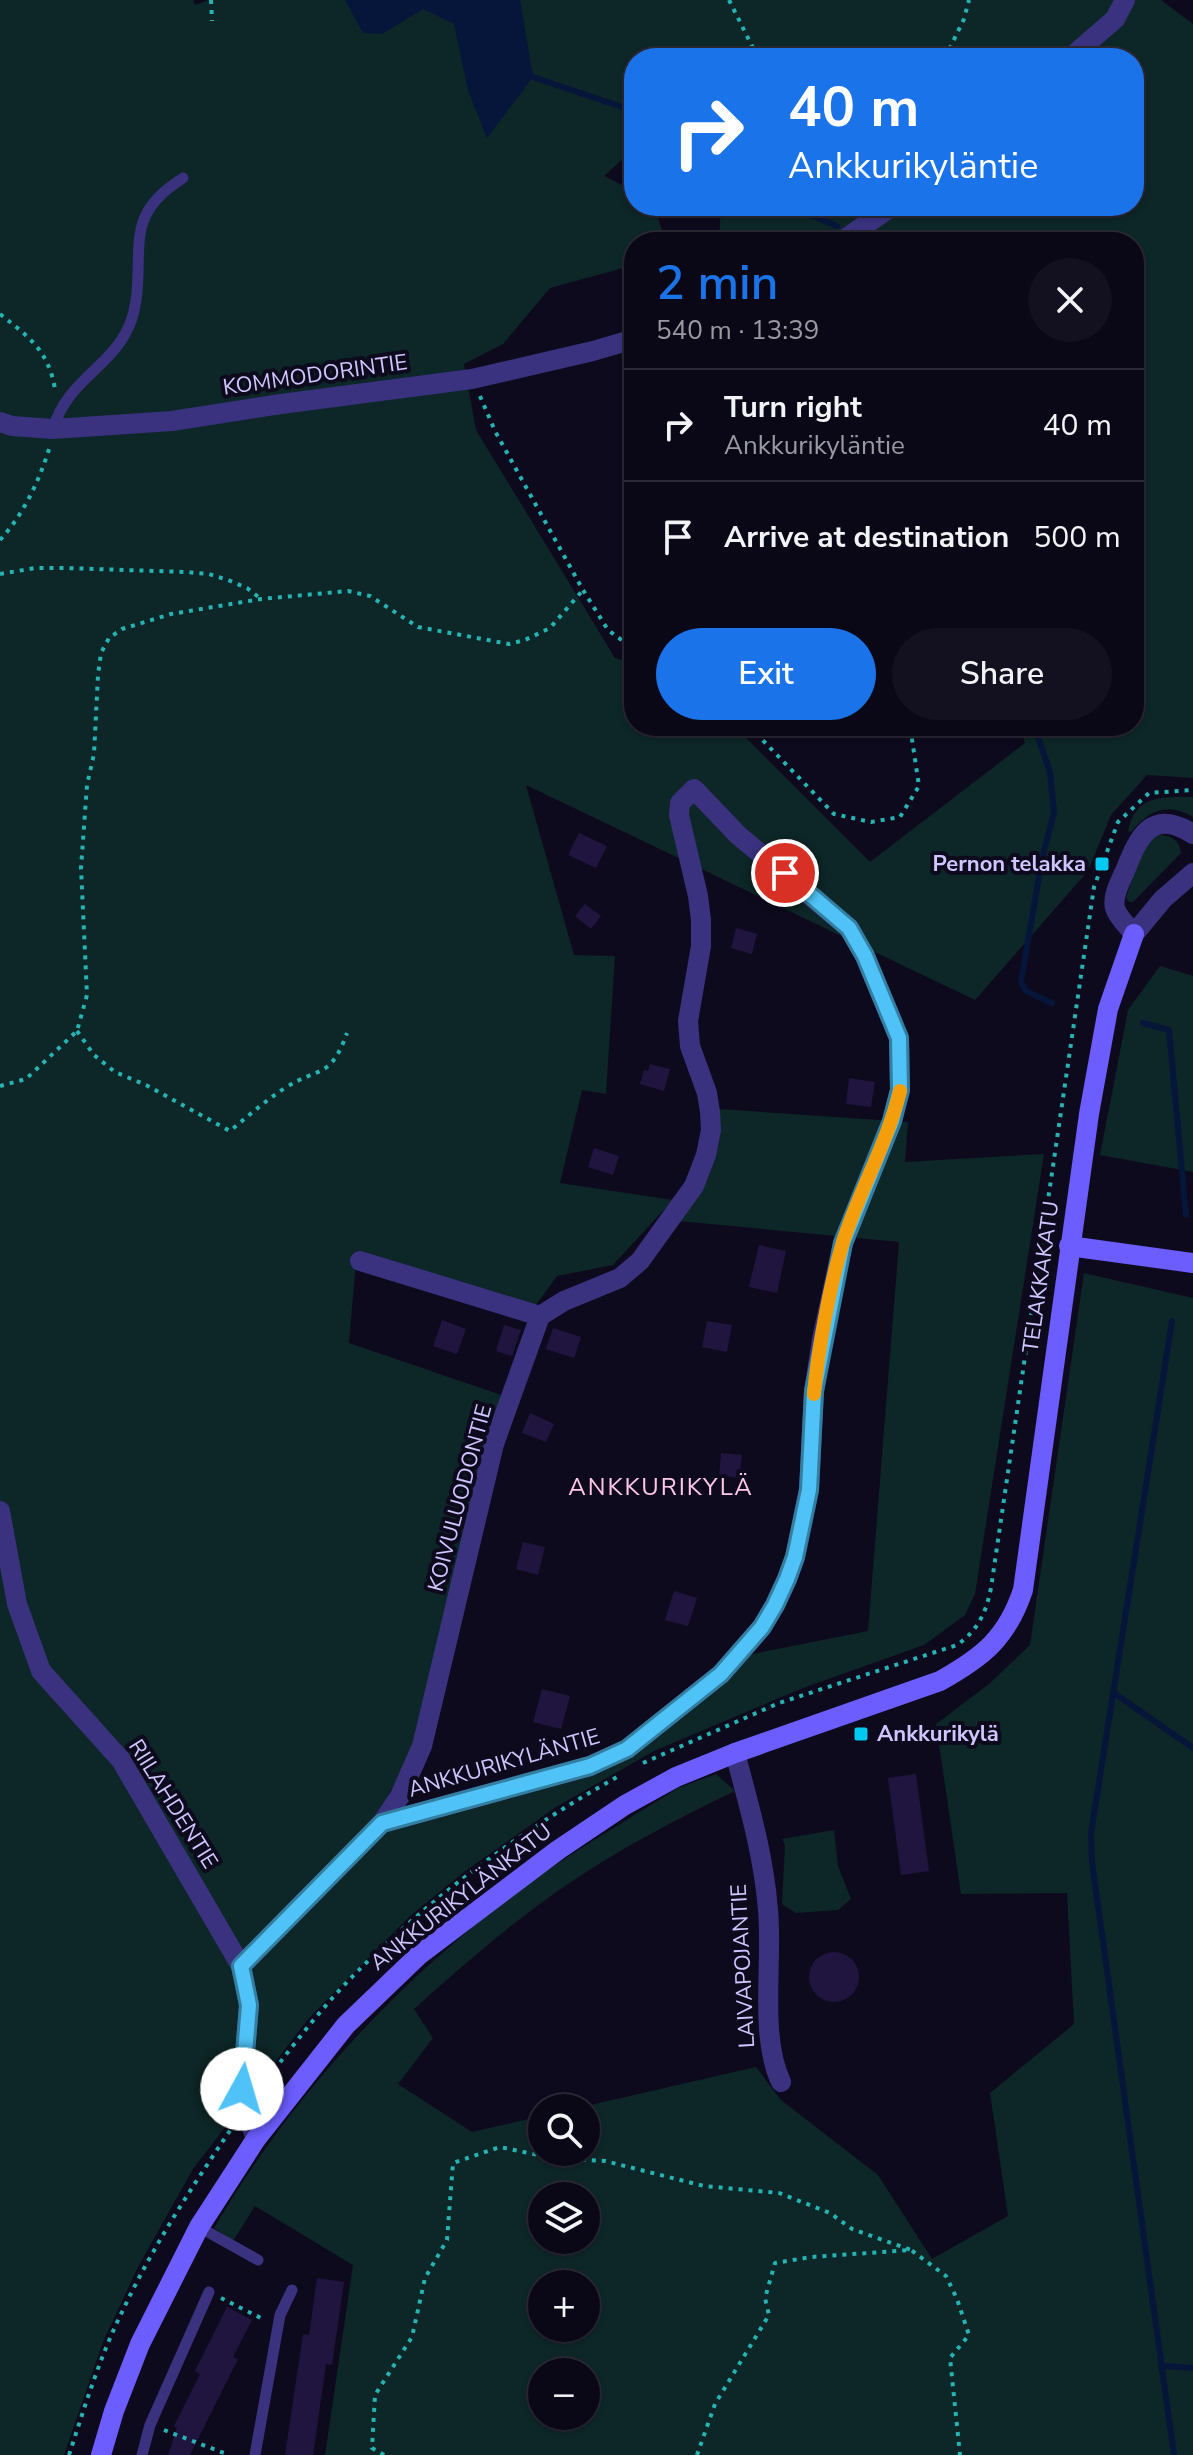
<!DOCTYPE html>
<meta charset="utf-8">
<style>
:root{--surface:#0a0816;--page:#13111f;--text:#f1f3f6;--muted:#999aa1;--line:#2a2935;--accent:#1a73e8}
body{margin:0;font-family:"Nunito Sans",sans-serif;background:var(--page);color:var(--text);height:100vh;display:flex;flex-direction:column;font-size:30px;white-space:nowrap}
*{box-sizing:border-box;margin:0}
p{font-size:26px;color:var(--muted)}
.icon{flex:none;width:44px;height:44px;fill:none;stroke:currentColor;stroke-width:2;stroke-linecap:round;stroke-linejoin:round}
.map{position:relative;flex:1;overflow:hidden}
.side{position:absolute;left:624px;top:232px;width:520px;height:504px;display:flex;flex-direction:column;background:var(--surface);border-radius:32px;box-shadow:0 2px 6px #0004,0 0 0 2px var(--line)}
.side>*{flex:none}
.guide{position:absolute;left:624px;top:48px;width:520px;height:168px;border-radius:32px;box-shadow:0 2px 6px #0004,0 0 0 2px var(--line);background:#1a73e8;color:#fff;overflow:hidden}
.fabs{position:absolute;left:528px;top:2094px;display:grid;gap:16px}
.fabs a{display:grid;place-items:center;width:72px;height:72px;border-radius:50%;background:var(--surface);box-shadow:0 2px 6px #0004,0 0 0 2px var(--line);font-size:40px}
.pin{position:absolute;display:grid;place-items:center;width:68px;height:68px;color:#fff;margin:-34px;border:4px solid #fff;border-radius:50%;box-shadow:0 2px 8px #0007}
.me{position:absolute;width:88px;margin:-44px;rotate:6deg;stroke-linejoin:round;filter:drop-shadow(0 0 6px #0008)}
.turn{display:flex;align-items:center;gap:28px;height:168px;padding:0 32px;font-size:36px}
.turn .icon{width:104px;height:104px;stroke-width:2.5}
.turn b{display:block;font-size:56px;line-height:68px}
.round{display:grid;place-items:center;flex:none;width:84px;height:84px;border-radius:42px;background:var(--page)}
.head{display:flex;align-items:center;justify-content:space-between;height:136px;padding:0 32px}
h1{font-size:48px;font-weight:600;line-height:60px;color:var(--accent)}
.action{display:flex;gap:16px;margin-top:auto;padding:16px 32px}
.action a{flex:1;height:92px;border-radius:48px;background:var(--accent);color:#fff;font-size:32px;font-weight:600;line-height:92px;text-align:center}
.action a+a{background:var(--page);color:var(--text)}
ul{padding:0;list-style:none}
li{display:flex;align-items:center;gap:24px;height:112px;padding:0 32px;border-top:2px solid var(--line)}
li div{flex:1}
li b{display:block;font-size:30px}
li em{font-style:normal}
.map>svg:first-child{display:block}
.green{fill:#0d2627;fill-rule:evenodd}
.water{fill:#06163a}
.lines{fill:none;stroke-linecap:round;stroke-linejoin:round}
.stream{stroke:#06163a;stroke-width:6}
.building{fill:#20153f}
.path{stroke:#25b3b4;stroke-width:4;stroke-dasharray:4 6;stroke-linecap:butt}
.lane{stroke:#3a327f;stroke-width:11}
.street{stroke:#3a327f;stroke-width:20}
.secondary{stroke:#6b5dff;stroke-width:20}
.route-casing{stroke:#337fa1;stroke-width:20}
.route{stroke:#4fc3f7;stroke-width:14}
.slow{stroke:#f59e0b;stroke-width:14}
.poi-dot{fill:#00caf1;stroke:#0e0a1d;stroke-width:3}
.labels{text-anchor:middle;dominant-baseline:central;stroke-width:8;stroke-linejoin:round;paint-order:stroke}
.street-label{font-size:22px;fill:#d0c6ff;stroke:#0e0a1d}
.poi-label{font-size:22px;font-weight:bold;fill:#d0c6ff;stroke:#0e0a1d;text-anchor:end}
.neighbourhood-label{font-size:24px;letter-spacing:2px;fill:#ffc8e8;stroke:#0e0a1d}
</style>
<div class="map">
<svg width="1193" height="2455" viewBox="0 0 1193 2455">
<rect width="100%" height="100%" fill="#0e0a1d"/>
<g class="green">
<path d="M0,0H193L195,5L209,0H1161L1193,24V778L1147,775L1111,815L1088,871L975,1000L526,785L574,955L615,956L606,1094L582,1090L560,1183L673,1200L613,1265L557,1276L536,1305L357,1250L349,1343L507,1397L410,1757L380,1810L401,1822L616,1759L747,1655L868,1631L899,1242L679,1221L719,1109L908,1122L905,1162L1044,1154L975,1594L965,1615L924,1645L803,1688L654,1751L556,1807L464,1872L410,1916L309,2018L193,2169L138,2267L103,2342L64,2455H0ZM634,58H1134V206H721L719,240L722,242H1134V726H1020L1025,743L870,862L734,726H634V663L615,658L476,430L464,364L503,344L550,288L634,265V242H666L654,206H634V191L604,176L634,149Z"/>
<path d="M1193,797V817C1166,802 1150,810 1131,832L1128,831C1135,794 1163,797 1193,797Z"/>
<path d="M1158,835C1170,835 1180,840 1181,853L1133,902H1129L1126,898C1133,878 1139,846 1158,835Z"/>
<polygon points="1160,966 1193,976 1193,1172 1100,1155 1128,1010"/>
<path d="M1084,1273L1193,1298V2455H325L353,2265L255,2206L233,2241L214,2228C289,2100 388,1992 505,1901C559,1859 620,1825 678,1788L716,1774L735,1791C677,1819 619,1849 565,1886C511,1923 462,1966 414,2009L433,2038L398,2084L472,2132L542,2116V2152H586V2108H577L756,2067L781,2100L878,2175L932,2259L1008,2216L990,2093L1074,2024L1067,1893L961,1894L936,1724L989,1684L1030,1645ZM542,2196H586V2240H542ZM542,2284H586V2328H542ZM542,2372H586V2416H542Z"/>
<polygon points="834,1830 838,1866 851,1899 838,1910 796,1913 782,1904 785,1845 782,1839"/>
</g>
<polygon class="water" points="345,0 520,0 533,77 487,138 468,90 454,24 423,9 382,34 363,33"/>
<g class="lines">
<g class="stream">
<polyline points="533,77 634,111"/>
<polyline points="789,206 837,226"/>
<polyline points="1037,734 1050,772 1054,812 1042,859 1021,982 1026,991 1052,1003"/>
<polyline points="1143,1023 1169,1030 1186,1215"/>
<polyline points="1172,1321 1091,1833 1092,1862 1174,2455"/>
<polyline points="1114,1693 1193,1748"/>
<polyline points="1162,2366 1193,2368"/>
</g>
</g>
<g class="building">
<polygon points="579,833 607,846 596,868 568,855"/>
<polygon points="585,904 601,916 591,929 575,916"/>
<polygon points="736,928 757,934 752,954 731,948"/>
<polygon points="650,1064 670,1069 664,1091 640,1084 644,1070 648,1071"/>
<polygon points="849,1078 875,1082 871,1107 846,1104"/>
<polygon points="594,1148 619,1156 613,1175 588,1167"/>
<polygon points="759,1245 786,1251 777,1293 749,1287"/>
<polygon points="442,1320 466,1329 457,1354 433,1346"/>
<polygon points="707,1321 732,1325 727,1352 702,1347"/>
<polygon points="504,1325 521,1330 512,1356 496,1351"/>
<polygon points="553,1328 581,1337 574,1358 546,1349"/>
<polygon points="530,1413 554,1424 546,1442 522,1433"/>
<polygon points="721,1453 742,1455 739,1478 719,1475"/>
<polygon points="523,1542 545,1547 538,1575 516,1569"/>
<polygon points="674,1591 697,1598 688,1626 665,1620"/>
<polygon points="542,1689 570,1696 561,1729 533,1722"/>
<polygon points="916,1774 929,1871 901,1875 888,1778"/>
<circle cx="834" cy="1977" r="25"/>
<polygon points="317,2278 344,2282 332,2365 326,2364 313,2455 285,2455 303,2334 309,2335"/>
<polygon points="227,2307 252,2320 233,2357 238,2359 190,2455 168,2455 177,2428 174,2426 200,2374 195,2371"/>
</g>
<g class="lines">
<g class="path">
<polyline points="211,0 212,21"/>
<polyline points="729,0 758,58"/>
<polyline points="945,58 964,19 969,0"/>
<path d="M0,314C30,338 48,350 55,389"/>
<polyline points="480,396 495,431 583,590 608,630 634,649"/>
<path d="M0,540C24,514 40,479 50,446"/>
<polyline points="0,574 35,568 65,568 186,572 209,574 228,580 247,588 261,599"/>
<polyline points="749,726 834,814 871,822 900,817 919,786 910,726"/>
<path d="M77,1031L94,1055L115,1072L146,1085L230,1131C248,1116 265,1101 285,1088C319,1066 330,1080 347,1033"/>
<polyline points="0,1086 26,1079 77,1031 87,995 81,868 87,785 94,754 98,675 101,653 109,638 122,629 171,614 261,599 348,591 370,596 418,627 509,644 525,640 550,628 583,590"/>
<path d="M643,1763L779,1703L957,1645C978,1630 986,1613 991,1588L1094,887L1118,822L1149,793L1193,790"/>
<path d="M262,2086C291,2048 321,2008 355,1974C432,1896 522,1830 617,1777"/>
<polyline points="221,2298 263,2319"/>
<polyline points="164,2430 229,2455"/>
<path d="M69,2455C85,2406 100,2356 123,2310C153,2246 192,2187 231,2129"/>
<polyline points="384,2455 372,2448 375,2395 412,2337 425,2278 447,2240 453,2163 500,2147 552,2158 605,2161 704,2186 779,2193 830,2213 852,2229 911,2250"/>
<polyline points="697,2455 715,2404 769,2315 765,2298 775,2263 811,2257 911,2250 946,2276 957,2299 969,2335 950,2358 960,2455"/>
</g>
<g class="lane">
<path d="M53,429C67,380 111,368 129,326C145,290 132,245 145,217C153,199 168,188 183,178"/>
<polyline points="199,2227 258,2260"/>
<polyline points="142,2455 150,2425 209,2292"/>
<polyline points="255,2455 280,2315 292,2290"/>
</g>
<g class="street">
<polyline points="1070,58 1115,19 1125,0"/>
<polyline points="841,242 892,206"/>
<polyline points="0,422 12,426 53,429 172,421 281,404 472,379 593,351 634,339"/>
<path d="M1193,834C1151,807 1138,838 1125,871C1120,882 1112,896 1115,908C1118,918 1128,926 1134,934L1163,899L1193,873"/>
<polyline points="360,1261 540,1316"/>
<polyline points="0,1511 17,1604 41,1671 121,1760 241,1966 249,2005 242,2089 245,2108 256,2139"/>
<path d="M735,1753C749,1805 764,1857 768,1910C773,1963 759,2035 781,2082"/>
<polyline points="241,1966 382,1823 590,1766 627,1749 721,1674 762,1627 775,1605 787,1579 795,1557 809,1490 814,1391 822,1339 843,1243 892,1121 900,1090 899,1038 865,956 849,928 738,835 694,789 680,803 679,815 698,896 701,920 701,946 688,1021 690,1046 707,1093 710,1112 711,1130 706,1155 694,1186 640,1261 620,1278 564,1301 540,1316 494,1444 422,1746 400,1796 382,1823"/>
</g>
<g class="secondary">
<polyline points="1069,1246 1193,1263"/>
<path d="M101,2455L114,2411L140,2344L199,2227L256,2139L346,2025L419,1955L558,1850L625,1805L676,1777L735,1753L940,1681C983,1657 1007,1638 1023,1590L1089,1114L1108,1009L1134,934"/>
</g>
</g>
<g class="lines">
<defs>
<polyline id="route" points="242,2089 249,2005 241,1966 382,1823 590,1766 627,1749 721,1674 762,1627 775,1605 787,1579 795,1557 809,1490 814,1391 843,1243 892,1121 900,1090 899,1038 865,956 849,928 785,873"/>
</defs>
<use href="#route" class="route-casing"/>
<use href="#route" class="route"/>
<path class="slow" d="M814,1394C818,1349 830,1285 843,1242C859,1191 887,1144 900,1091"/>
</g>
<g class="poi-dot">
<rect x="1094" y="856" width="16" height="16" rx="4"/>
<rect x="853" y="1726" width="16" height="16" rx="4"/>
</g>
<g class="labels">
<g class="street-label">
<text transform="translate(315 375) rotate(-8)">KOMMODORINTIE</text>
<text transform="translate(1041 1277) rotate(-82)">TELAKKAKATU</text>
<text transform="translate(460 1498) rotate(-75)">KOIVULUODONTIE</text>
<text transform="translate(504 1763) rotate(-16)">ANKKURIKYLÄNTIE</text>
<text transform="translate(173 1804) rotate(58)">RIILAHDENTIE</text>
<text transform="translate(461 1897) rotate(-38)">ANKKURIKYLÄNKATU</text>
<text transform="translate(743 1966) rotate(-93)">LAIVAPOJANTIE</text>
</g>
<g class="poi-label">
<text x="1086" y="864">Pernon telakka</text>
<text x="877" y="1734" text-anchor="start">Ankkurikylä</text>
</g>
<g class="neighbourhood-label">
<text x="661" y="1487">ANKKURIKYLÄ</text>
</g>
</g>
</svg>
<div class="fabs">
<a><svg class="icon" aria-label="search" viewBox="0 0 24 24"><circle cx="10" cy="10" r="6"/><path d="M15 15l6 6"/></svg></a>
<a><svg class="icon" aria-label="layers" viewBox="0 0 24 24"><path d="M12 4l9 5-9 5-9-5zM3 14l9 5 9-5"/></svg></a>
<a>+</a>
<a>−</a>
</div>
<div class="pin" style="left:785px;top:873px;background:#d93025"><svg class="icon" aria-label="arrive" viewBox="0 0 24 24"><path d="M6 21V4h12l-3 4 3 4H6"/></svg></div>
<svg class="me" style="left:242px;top:2089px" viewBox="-20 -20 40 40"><circle r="19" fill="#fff"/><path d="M0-13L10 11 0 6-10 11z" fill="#4fc3f7"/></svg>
<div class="guide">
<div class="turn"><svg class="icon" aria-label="right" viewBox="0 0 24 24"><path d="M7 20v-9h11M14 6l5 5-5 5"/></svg><div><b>40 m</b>Ankkurikyläntie</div></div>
</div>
<section class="side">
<div class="head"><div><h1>2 min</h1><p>540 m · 13:39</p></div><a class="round"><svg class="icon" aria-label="close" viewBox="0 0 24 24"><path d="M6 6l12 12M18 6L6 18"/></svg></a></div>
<ul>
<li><svg class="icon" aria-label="right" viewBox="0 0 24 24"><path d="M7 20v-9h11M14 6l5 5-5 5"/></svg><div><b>Turn right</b><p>Ankkurikyläntie</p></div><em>40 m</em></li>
<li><svg class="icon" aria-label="arrive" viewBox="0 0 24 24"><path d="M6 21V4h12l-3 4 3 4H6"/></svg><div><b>Arrive at destination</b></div><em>500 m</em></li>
</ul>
<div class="action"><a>Exit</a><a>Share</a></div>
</section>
</div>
